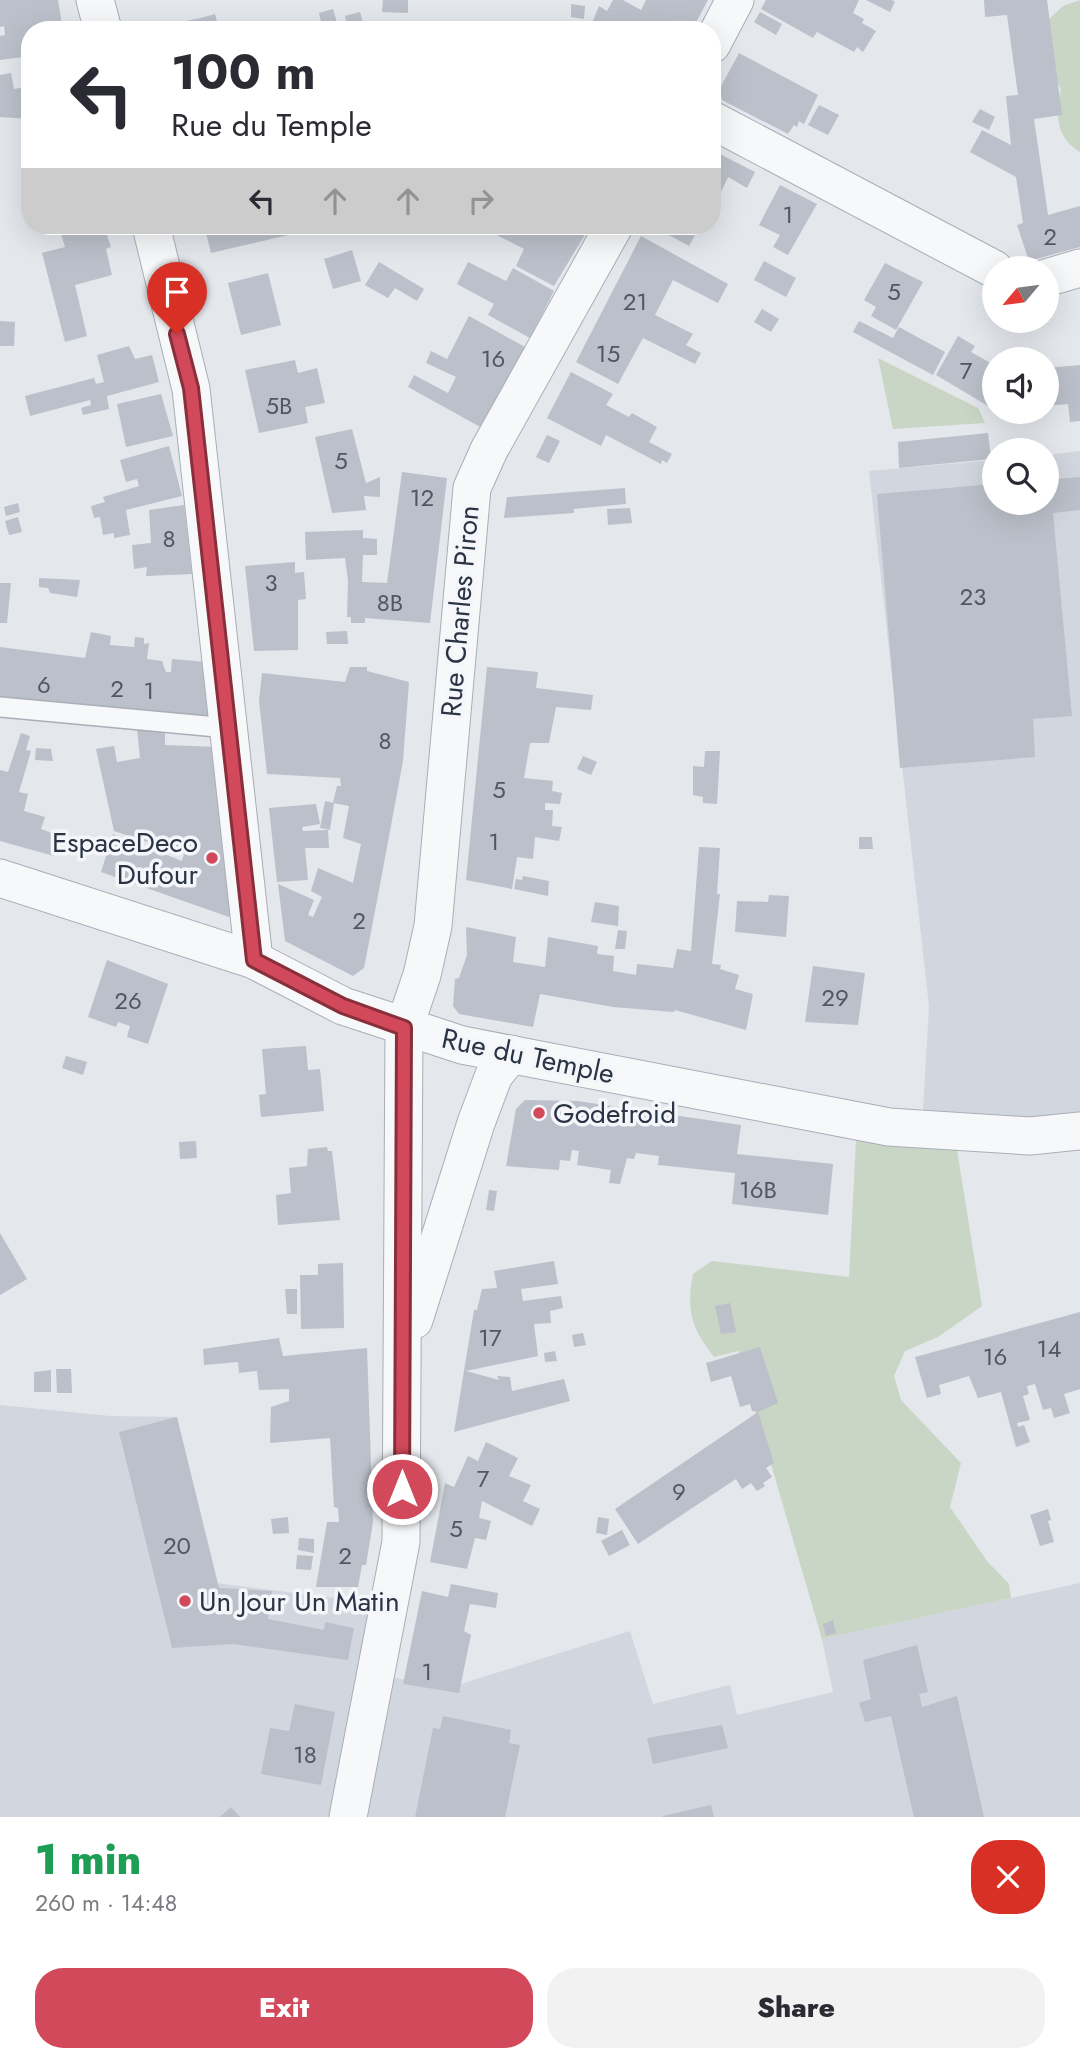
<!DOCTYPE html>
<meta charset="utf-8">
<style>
:root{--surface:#fff;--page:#f2f2f3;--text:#2b2b33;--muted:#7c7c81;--accent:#d1495b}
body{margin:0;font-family:Jost,sans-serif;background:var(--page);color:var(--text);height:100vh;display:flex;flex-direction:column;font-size:26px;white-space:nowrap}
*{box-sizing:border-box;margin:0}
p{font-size:23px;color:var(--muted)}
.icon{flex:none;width:38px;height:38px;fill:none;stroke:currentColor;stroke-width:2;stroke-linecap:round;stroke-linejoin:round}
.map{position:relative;height:1817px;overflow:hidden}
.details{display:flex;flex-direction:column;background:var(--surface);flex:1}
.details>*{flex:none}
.top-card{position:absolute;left:21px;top:21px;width:700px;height:214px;border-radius:28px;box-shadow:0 7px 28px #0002;background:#fff;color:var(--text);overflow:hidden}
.needle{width:46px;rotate:241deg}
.controls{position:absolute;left:982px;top:256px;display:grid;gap:14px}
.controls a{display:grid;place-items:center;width:77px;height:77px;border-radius:50%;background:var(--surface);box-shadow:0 7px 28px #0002;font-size:35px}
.pin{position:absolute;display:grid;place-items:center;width:60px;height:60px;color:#fff;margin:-72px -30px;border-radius:50% 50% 50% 0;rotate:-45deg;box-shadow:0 0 7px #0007}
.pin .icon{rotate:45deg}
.me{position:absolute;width:77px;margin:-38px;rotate:0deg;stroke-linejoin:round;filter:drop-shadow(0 0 5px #0008)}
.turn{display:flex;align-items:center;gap:24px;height:147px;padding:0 35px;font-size:32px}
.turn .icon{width:91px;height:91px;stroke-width:2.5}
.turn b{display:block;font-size:49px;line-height:60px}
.lanes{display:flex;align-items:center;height:66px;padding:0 35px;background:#0003;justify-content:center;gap:35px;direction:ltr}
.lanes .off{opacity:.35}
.round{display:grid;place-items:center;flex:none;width:74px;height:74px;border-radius:28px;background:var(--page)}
.head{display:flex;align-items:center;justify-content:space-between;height:119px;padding:0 35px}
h1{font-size:42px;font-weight:800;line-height:52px;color:#1e9e55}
.action{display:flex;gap:14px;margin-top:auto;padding:14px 35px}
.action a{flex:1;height:80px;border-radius:28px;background:var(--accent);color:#fff;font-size:28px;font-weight:800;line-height:80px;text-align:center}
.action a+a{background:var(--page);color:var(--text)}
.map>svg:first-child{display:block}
.built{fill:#d2d6de}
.green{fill:#c9d6c5}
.building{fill:#bbc0ca}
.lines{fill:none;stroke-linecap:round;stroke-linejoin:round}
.lane-casing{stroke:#a9aeb7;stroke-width:22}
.street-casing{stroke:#a9aeb7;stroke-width:39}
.lane{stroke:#f7f8fa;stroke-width:19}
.street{stroke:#f7f8fa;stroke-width:37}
.route-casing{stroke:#882f3b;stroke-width:18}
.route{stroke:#d1495b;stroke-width:12}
.poi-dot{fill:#d1495b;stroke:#f4f6f9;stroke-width:2.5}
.labels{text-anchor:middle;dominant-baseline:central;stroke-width:7;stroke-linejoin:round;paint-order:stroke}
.number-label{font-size:24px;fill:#4f5766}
.street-label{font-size:28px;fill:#2b3445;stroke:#f4f6f9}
.poi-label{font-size:28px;fill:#2b3445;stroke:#f4f6f9;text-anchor:start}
</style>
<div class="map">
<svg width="1080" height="1817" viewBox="0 0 1080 1817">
<rect width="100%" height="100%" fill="#e4e7ec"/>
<g class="built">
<polygon points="1080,451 1080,1131 922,1129 929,1006 869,471 994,460 994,502 1046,502 1047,455"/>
<polygon points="0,1405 110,1416 176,1417 216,1583 389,1605 376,1675 451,1687 630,1631 653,1704 730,1685 737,1715 833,1692 822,1639 1080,1583 1080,1817 0,1817"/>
</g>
<g class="green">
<path d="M1080,0V152C1056,138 1055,114 1061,89L1044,60L1041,27L1063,6Z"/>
<polygon points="878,358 978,408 985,423 893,429"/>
<path d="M857,1121L954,1131L982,1306L938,1337L905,1351L894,1376L901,1400L961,1463L950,1507L987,1561L1009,1584L1011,1598L822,1639L738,1351L714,1357C691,1328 686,1310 693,1274L712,1261L849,1277Z"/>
</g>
<g class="building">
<polygon points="0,0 58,0 63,30 30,30 30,76 23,57 0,60 0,36 5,35 4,26 0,27"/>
<polygon points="383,0 408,0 408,13 382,12"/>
<polygon points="613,0 623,0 641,10 646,0 708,0 692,30 604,30 592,23 599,6 607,11"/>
<polygon points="766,0 859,0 853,13 864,19 862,23 876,31 863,52 857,47 854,52 817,32 813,38 761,9"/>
<polygon points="866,0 892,0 895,2 890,12"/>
<polygon points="984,0 1047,0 1062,115 1034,119 1048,215 1080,206 1080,247 1029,261 1017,225 1023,223 1016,177 970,152 982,130 1011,145 1006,96 1018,95 1007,15 985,17"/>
<polygon points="571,4 585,6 584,19 571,17"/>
<polygon points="333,9 339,30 323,30 319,13"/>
<polygon points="360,12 365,30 348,30 345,16"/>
<polygon points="760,12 782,24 776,35 754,22"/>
<polygon points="215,14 219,30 155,27 201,18"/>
<polygon points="739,53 818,95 804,124 799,121 797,127 794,125 788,134 722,100 719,90"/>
<polygon points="11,73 14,89 30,86 30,119 0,117 0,75"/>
<polygon points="819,105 839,115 828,135 808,125"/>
<polygon points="980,109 995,117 989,130 972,122"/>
<polygon points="712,150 755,172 747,188 728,177 717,200 712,198"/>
<polygon points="780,185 817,204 788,255 773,247 780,235 759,225"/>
<polygon points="65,226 104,226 111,247 106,249 112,275 75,285 87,336 65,342 42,253 65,247 59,227"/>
<polygon points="208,226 295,226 297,233 211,253 206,233 210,232"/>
<polygon points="479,226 590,226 554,286 516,266 524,249"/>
<polygon points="652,226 683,226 696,233 689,246"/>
<polygon points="641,236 728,284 718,303 673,280 655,315 693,334 686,345 701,353 695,364 643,338 618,384 576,362"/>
<polygon points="352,250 361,281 333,289 324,259"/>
<polygon points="764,261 796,278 786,297 754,280"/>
<polygon points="379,262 424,289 417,301 395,288 388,298 365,285"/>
<polygon points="468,262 506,281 513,268 554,291 530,338 488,315 494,304 457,284"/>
<polygon points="885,263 923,282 896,330 871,316 876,307 864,300"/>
<polygon points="268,273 281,325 241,335 228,283"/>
<polygon points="762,309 779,319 771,332 754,322"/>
<polygon points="469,316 525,347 482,428 408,387 414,375 448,393 456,377 426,363 431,351 447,359"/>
<polygon points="0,321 15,322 14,346 0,346"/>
<polygon points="859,321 893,338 899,327 945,352 933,375 853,332"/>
<polygon points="958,336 975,346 971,352 994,365 993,409 936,375"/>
<polygon points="129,346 135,359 152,355 159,382 107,396 109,409 83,415 81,408 91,405 90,400 30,416 25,396 94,378 96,384 104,382 97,355"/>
<polygon points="295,360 298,373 317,368 325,403 305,407 308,423 259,433 245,370"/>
<polygon points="1080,365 1080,421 1070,422 1068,404 1046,406 1046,368"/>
<polygon points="571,372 613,394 606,405 629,417 632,413 657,427 649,442 672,454 667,463 662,460 661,464 606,435 601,446 547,418"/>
<polygon points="161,394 173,436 126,447 117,404"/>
<polygon points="352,429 366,483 380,477 380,497 364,496 366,510 332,513 315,437"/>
<polygon points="988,433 991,459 899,468 898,442"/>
<polygon points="547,435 560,441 549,463 536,457"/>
<polygon points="169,446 182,496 126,510 130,535 114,538 114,533 103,535 100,517 94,518 91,506 105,502 103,497 139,486 137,479 126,482 120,460"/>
<polygon points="402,472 447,478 430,623 365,618 365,623 351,623 351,617 347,617 348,581 345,558 306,560 305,532 363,530 363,538 377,539 377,555 363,555 362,582 387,583"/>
<polygon points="1080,477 1080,510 1053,513 1072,716 1033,719 1035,757 900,768 877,494 994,484 994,502 1046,502 1046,480"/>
<polygon points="625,488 626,504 574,509 574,513 504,518 507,497"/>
<polygon points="18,503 20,512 6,516 4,507"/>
<polygon points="184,505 192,574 146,576 147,567 134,569 132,545 151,543 149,510"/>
<polygon points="630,508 632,523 608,525 607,509"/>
<polygon points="18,517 22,532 9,535 5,521"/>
<polygon points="295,562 295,573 304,572 306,599 298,600 298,650 254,651 245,566"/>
<polygon points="39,578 80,580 77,597 50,593 48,588 39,587"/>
<polygon points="0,583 11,583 7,623 0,623"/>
<polygon points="347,631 348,644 327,644 326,632"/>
<polygon points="91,632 111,636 110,645 134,647 135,637 144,638 144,644 149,643 147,659 162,661 166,672 171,672 172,659 206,662 210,716 0,697 0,647 85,658"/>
<polygon points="350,667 367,667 367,671 409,682 403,761 377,901 364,968 353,976 285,941 278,884 314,900 308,915 313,917 322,897 311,891 318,868 353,883 361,844 343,838 349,806 333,803 337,786 341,786 340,778 267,774 259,701 262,673 345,682"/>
<polygon points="487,667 538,672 536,688 593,695 591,710 556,707 549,743 530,743 524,778 553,781 552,791 562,793 560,804 545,803 545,810 553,810 552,826 562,827 559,841 535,837 533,859 517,857 512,889 466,880"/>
<polygon points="137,729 165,731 165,745 219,747 236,911 229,917 101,872 113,834 182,861 184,854 114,831 96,749 114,746 117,762 140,758"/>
<polygon points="21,733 30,736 26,750 31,751 19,792 28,794 24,811 45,817 41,829 60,836 54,856 0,841 0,770 8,772"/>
<polygon points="36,748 51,749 53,761 35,760"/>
<polygon points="705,751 720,751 717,804 703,803 703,797 693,795 693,766 704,767"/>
<polygon points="583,756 597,762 591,775 577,769"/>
<polygon points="325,801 334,803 330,830 320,828"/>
<polygon points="316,804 320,824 302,827 303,831 328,830 329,848 305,848 308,880 277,882 269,808"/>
<polygon points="859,837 872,837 873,849 859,849"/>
<polygon points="699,847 720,848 717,894 720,894 712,964 721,965 720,969 739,975 735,989 753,994 746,1030 675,1010 674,1012 613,1007 540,994 533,1027 459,1014 453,1006 455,979 459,978 467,955 466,927 516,937 513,962 545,967 548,937 598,946 597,954 614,956 613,971 636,975 637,964 673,968 677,949 691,951"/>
<polygon points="523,876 549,881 548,896 514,889 516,879 522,880"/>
<polygon points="769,895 789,896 786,937 735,932 737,901 768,902"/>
<polygon points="595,902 619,906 618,926 591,922"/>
<polygon points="618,930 627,931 625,949 615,949"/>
<polygon points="107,960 168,984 148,1044 127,1037 130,1026 118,1022 116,1027 88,1017"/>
<polygon points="813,966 865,973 858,1025 805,1022"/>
<polygon points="306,1046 308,1070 320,1069 324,1111 261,1117 259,1095 266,1094 262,1049"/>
<polygon points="66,1056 87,1062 83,1075 62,1068"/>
<polygon points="525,1100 577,1101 741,1125 737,1154 833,1164 828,1215 732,1204 735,1173 658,1165 659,1156 636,1153 634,1159 627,1158 620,1184 609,1183 611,1170 577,1165 579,1151 572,1150 570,1161 560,1160 559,1170 506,1166 516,1109"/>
<polygon points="196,1141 197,1158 180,1159 179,1142"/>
<polygon points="327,1147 328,1151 332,1151 340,1220 278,1225 276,1195 291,1193 289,1168 307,1166 308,1149"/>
<polygon points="489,1190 497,1191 494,1211 486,1210"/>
<polygon points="0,1233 27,1279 0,1295"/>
<polygon points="554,1261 558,1284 521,1289 523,1301 561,1296 563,1308 550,1311 551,1323 534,1324 538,1356 466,1371 499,1380 497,1376 510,1377 512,1391 564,1379 570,1401 454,1432 474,1310 477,1310 482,1289 497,1288 494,1271"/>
<polygon points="343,1263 344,1328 301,1329 300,1275 318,1275 318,1264"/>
<polygon points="285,1289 297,1289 297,1314 287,1314"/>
<polygon points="730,1303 736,1332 721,1334 715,1306"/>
<polygon points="1080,1312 1080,1389 1064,1394 1070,1413 1054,1418 1051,1408 1043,1410 1035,1384 1027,1386 1029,1394 1023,1396 1030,1420 1017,1423 1018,1427 1024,1425 1030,1442 1016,1447 1001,1392 978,1398 969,1376 939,1385 941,1394 927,1398 915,1357"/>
<polygon points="583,1333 586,1345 574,1347 572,1335"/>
<polygon points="279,1338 283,1356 367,1348 373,1522 366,1565 362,1565 358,1587 316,1587 327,1522 339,1522 338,1508 334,1507 330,1438 270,1443 271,1407 289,1401 289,1389 259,1390 257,1371 239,1373 238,1362 204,1365 203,1349"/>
<polygon points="760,1347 778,1403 758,1412 752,1411 750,1404 740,1407 731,1376 711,1382 706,1363"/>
<polygon points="555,1351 557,1361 545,1362 544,1353"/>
<polygon points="56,1369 71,1369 72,1393 57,1393"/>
<polygon points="51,1370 51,1392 34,1392 34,1372"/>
<polygon points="758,1412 774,1463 766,1468 772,1477 763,1483 765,1486 757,1491 751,1483 742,1489 736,1479 638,1544 615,1509"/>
<polygon points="177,1417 219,1588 272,1591 268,1619 324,1630 325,1622 354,1628 348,1660 233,1644 172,1648 119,1432"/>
<polygon points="486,1442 518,1458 509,1476 531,1485 523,1501 540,1509 532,1526 482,1501 479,1518 491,1521 486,1540 475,1538 467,1569 430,1562 445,1483 454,1487 468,1456 478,1461"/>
<polygon points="1048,1509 1051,1520 1048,1521 1054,1542 1040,1546 1030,1515"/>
<polygon points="288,1517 289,1533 273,1534 271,1519"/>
<polygon points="598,1517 609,1519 607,1535 596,1533"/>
<polygon points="622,1530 630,1545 609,1556 601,1541"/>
<polygon points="299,1538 314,1539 314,1553 298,1550"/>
<polygon points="297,1555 313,1556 311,1570 296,1569"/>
<polygon points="451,1584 498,1593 496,1608 470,1604 464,1631 471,1635 459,1693 403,1684 422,1591 448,1597"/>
<polygon points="833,1620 836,1633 826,1636 823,1624"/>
<polygon points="917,1645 928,1692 919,1694 922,1707 957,1696 984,1817 914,1817 891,1716 865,1722 859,1703 871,1699 863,1660"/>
<polygon points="295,1704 335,1712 321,1785 261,1774 270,1728 289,1731"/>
<polygon points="443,1716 511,1730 509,1743 520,1745 505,1817 415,1817 433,1728 440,1729"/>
<polygon points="722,1725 728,1748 653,1764 647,1738"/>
<polygon points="711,1805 714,1817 663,1817 663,1816"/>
<polygon points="231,1807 240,1817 220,1817"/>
</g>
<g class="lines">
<defs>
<polyline id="lane" points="0,707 228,728"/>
<g id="street">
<polyline points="95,0 103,30"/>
<polyline points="712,44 735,0"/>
<polyline points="712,120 994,269"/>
<polyline points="151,226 191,389 254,960"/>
<polyline points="1046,278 1080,268"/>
<polyline points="0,878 254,960 343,1006 462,1045 889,1127 1030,1136 1080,1131"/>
<polyline points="414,1320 476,1123 494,1075 511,1054"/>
<polyline points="348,1817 401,1542 404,1028 422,975 433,926 472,488 489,450 614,226"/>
</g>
</defs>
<use href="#lane" class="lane-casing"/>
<use href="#street" class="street-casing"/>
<use href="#lane" class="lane"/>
<use href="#street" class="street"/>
</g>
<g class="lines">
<defs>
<polyline id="route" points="177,334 191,388 254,960 343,1006 404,1028 402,1489"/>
</defs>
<use href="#route" class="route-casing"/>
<use href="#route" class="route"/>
</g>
<g class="poi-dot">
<circle cx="212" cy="858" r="7"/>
<circle cx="539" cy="1113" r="7"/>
<circle cx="185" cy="1601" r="7"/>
</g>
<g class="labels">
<g class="number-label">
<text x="788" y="214">1</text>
<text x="1050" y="236">2</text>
<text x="894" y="291">5</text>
<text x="635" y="301">21</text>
<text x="608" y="353">15</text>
<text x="493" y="358">16</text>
<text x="966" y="370">7</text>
<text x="279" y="405">5B</text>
<text x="341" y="460">5</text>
<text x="422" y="497">12</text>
<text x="169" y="538">8</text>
<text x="271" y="582">3</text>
<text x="973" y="596">23</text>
<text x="390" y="602">8B</text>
<text x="44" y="684">6</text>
<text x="117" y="688">2</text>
<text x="149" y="690">1</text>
<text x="385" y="740">8</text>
<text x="499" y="789">5</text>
<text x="494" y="841">1</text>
<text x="359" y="920">2</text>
<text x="835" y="997">29</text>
<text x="128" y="1000">26</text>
<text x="758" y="1189">16B</text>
<text x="490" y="1337">17</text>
<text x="1049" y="1348">14</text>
<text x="995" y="1356">16</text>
<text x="483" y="1478">7</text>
<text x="679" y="1491">9</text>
<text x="456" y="1528">5</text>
<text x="177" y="1545">20</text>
<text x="345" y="1555">2</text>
<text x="427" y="1671">1</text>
<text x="305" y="1754">18</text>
</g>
<g class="street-label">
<text transform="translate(460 611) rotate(-85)">Rue Charles Piron</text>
<text transform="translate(528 1056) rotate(12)">Rue du Temple</text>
</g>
<g class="poi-label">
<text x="198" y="842" text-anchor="end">EspaceDeco<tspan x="198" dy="32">Dufour</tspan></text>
<text x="553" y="1113">Godefroid</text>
<text x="199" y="1601">Un Jour Un Matin</text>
</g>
</g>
</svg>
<div class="controls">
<a><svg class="needle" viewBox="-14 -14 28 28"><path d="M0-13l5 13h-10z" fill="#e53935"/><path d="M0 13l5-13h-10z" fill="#7c7c81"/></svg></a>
<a><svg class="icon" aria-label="sound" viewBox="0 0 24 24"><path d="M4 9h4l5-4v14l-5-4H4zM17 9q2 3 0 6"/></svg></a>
<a><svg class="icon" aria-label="search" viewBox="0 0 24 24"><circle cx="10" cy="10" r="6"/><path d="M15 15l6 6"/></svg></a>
</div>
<div class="pin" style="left:177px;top:334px;background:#d93025"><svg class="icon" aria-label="arrive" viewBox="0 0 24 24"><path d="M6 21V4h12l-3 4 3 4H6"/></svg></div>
<svg class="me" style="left:402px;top:1489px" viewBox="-20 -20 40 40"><circle r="17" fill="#d1495b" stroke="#fff" stroke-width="3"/><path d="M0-11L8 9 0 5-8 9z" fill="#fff"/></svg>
<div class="top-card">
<div class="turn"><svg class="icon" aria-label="left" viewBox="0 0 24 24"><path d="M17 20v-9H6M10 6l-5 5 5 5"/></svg><div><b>100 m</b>Rue du Temple</div></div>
<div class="lanes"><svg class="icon" aria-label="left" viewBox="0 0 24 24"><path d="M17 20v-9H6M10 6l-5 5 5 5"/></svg><svg class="icon off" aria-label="ahead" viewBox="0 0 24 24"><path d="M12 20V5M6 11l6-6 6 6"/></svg><svg class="icon off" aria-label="ahead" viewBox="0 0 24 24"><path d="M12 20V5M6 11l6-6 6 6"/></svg><svg class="icon off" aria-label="right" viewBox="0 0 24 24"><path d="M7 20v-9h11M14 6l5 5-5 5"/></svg></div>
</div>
</div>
<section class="details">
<div class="head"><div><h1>1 min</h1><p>260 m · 14:48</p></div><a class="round" style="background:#d93025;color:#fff"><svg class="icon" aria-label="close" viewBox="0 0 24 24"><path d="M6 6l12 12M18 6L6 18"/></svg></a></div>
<div class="action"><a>Exit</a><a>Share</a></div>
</section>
